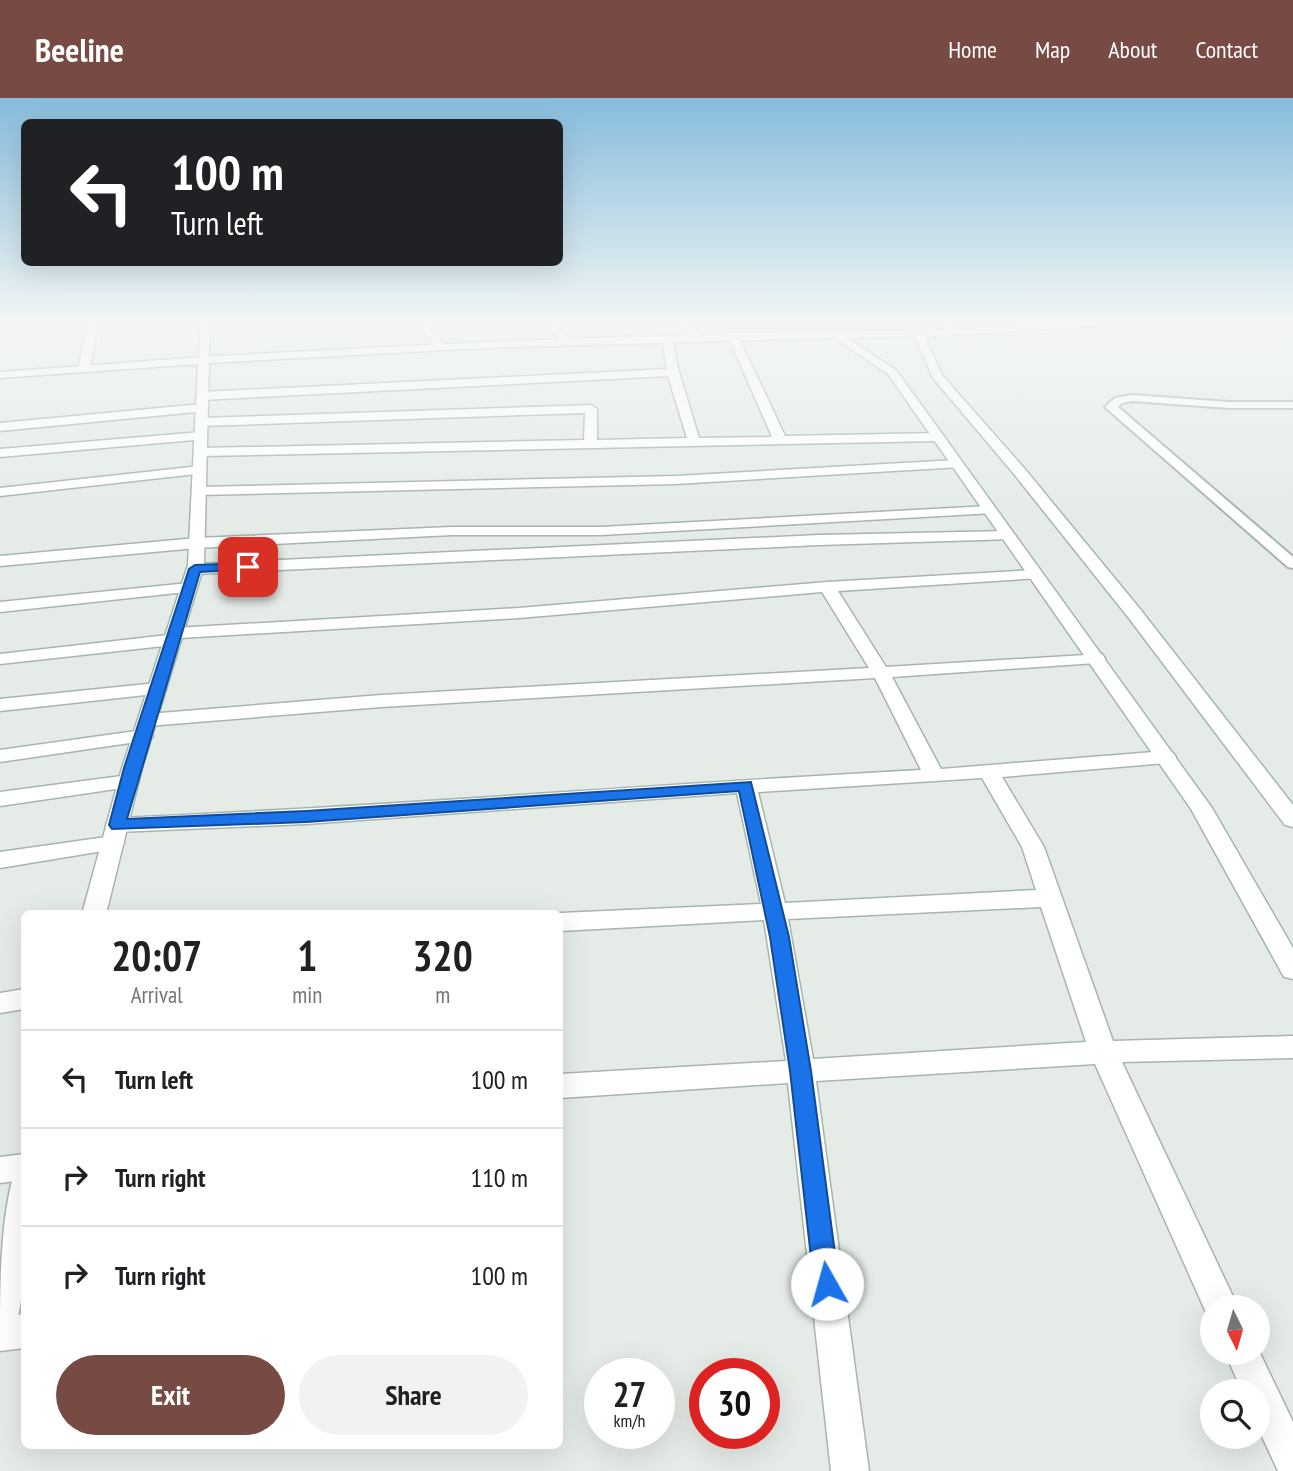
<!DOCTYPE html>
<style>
:root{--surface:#fff;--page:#f2f2f2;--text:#202124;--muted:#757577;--line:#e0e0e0;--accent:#774a44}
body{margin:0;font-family:"PT Sans Narrow",sans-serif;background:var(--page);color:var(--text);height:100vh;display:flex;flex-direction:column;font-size:26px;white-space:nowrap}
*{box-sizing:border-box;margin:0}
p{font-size:23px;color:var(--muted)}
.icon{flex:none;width:38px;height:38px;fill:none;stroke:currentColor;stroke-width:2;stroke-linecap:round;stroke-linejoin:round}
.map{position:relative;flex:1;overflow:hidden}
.sheet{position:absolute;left:21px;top:812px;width:542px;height:539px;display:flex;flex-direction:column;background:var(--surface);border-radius:10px;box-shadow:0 7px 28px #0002}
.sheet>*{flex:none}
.banner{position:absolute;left:21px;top:21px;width:542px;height:147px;border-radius:10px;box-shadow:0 7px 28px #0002;background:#202124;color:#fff;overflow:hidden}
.needle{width:46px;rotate:175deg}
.fabs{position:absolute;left:1200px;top:1197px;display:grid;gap:14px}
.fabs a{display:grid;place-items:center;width:70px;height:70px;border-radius:50%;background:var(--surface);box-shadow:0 7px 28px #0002;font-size:35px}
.speed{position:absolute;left:584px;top:1260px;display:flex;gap:14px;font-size:35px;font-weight:700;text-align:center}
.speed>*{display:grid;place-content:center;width:91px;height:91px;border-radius:50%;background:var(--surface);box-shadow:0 7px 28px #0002;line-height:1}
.speed small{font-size:18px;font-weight:400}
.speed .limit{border:10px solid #d22;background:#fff;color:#111}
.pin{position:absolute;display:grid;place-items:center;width:60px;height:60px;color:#fff;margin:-30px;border-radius:14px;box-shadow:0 4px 10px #0006}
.me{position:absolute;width:77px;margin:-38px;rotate:353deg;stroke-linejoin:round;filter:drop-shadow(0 0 5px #0008)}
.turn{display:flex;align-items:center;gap:24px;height:147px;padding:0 35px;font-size:32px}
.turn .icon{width:91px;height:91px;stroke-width:2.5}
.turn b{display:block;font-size:49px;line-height:60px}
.eta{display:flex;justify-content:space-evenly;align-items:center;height:119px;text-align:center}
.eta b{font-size:42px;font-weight:800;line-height:49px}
.action{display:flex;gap:14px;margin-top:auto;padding:14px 35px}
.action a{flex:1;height:80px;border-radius:42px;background:var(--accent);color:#fff;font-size:28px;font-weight:800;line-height:80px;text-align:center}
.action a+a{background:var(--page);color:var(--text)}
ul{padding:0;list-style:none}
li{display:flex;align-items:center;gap:21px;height:98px;padding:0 35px;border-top:2px solid var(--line)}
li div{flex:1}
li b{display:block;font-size:26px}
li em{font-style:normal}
header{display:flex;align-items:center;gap:42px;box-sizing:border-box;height:98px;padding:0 35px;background:var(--accent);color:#fff}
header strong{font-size:33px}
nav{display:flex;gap:38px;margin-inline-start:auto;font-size:24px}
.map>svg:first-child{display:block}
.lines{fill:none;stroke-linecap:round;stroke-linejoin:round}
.lane-casing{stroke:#a8b4ae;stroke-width:4}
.street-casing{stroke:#a8b4ae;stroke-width:3}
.secondary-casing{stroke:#a4b7ae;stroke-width:3}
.lane{fill:#fff;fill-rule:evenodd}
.street{fill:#fff;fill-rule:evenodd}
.secondary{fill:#fff;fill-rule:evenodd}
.route{fill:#1a73e8;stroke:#114b97;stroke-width:2}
</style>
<header>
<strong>Beeline</strong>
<nav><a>Home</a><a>Map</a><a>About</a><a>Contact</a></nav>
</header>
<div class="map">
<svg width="1293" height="1373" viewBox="0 0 1293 1373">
<rect width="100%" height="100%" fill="#e5ece8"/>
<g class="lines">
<defs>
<polygon id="lane" points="1132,297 1229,304 1293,304 1293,310 1229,310 1132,303 1122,305 1118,309 1293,459 1293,470 1288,469 1105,309 1115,300"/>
<g id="street">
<polygon points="89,221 99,221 90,271 84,274 78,271"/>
<polygon points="200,221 210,221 209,262 204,265 199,262"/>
<polygon points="415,221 425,221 446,249 445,251 437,251"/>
<polygon points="543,221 553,221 572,244 571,246 563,246"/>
<polygon points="678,221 688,221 702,239 701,241 693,241"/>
<polygon points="935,221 946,221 962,235 953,237"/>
<polygon points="1021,221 1033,221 1045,230 1036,232"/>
<polygon points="733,235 738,238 785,338 938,335 944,339 938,343 201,358 194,354 201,350 584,342 585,315 202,328 196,324 202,320 591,307 597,311 597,342 687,340 668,278 203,302 197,298 203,294 667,271 662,240 667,237 672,240 679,274 699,340 772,339 728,238"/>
<polygon points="202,306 206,307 206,313 0,333 0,325"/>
<polygon points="201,334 206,335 206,341 0,359 0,351"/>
<polygon points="956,362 961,363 961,369 676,386 199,397 192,393 199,389 676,378"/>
<polygon points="200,368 205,369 205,375 0,398 0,390"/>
<polygon points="989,408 994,409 996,412 994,415 601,437 452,437 197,450 0,468 0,458 197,440 452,429 601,429"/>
<polygon points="1008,433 1016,438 1013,441 819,447 195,476 187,471 195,466 819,437"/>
<path d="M1034,472L1042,477L1040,480L838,493L886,569L1102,556L1105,560L1102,564L1096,565L892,579L941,671L1166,653L1173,655L1176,659L1173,663L1166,665L1002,679L1044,749L1113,943L1293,938V960L1122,964L1238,1209H1213V1222L1209,1221L1095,966L816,983L869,1373H831L788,985L560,1000V976L786,963L764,822L560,833V815L761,806L737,695L306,726L117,734L109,732L106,727L109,722L117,720C385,709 653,686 921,672L875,580L381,609L148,628L138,622L148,616L381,597L869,570L822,494L519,520L180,540L179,546L173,547L0,566V556L168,537L169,531L175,530L519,510L827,484ZM982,680L1022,749L1036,792L785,805L758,694ZM1041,809L1086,944L813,961L788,821Z"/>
<polygon points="189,485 197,490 195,493 0,514 0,504"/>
<polygon points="157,585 166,591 164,595 0,613 0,601"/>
<polygon points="143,632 150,634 153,638 150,642 0,664 0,652"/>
<polygon points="129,677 136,678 139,683 136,688 0,708 0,694"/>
<polygon points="113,738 121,740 124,745 121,750 0,770 0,754"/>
<polygon points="24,891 24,911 0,915 0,895"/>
<polygon points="24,1056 24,1082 0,1085 0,1059"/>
<polygon points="24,1216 24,1250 0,1253 0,1219"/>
<polygon points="1258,1251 1293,1324 1293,1373 1278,1373 1258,1330 1258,1293 1242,1293 1225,1255 1258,1255"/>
</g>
<g id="secondary">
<polygon points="1109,221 1157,221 1152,224 925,239 942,277 1024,370 1140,511 1293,707 1293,729 1285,727 1128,519 1014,376 933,280 915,239 847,240 896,272 1212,710 1293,850 1293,881 1284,879 1191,711 888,276 834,240 484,250 209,265 204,467 142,670 106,816 82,816 122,670 188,467 198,266 0,280 0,274 216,258 484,244 733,235 957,232"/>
<path d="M24,1075C28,1119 29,1195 12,1236L0,1241C0,1189 0,1127 13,1079Z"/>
</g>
</defs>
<use href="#lane" class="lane-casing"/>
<use href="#street" class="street-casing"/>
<use href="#secondary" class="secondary-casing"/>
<use href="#lane" class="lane"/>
<use href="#street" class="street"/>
<use href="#secondary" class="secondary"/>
</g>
<linearGradient id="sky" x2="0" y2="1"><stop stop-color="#86bcdc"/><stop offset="0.54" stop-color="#f3f6f5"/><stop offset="1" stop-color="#f3f6f5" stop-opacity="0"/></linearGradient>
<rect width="1293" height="413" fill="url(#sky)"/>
<polygon class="route" points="248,465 253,466 253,471 200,474 127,721 306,713 751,684 789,839 811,973 839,1186 836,1195 827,1198 818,1195 814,1186 790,973 770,839 739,693 306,724 112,731 109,727 124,670 189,471 195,467"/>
</svg>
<div class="fabs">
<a><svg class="needle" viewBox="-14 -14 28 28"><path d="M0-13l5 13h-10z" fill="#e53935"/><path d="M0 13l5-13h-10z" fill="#757577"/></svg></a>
<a><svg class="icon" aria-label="search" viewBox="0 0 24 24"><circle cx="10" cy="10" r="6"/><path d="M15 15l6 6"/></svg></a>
</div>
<div class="speed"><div>27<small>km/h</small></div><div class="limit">30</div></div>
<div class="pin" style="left:248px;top:469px;background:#d93025"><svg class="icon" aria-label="arrive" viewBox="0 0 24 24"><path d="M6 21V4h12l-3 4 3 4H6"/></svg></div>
<svg class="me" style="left:827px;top:1186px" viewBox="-20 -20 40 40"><circle r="19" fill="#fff"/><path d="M0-13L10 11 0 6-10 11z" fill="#1a73e8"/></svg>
<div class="banner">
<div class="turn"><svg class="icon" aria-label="left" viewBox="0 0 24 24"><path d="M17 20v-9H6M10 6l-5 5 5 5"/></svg><div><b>100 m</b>Turn left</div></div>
</div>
<section class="sheet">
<div class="eta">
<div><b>20:07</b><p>Arrival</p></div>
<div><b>1</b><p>min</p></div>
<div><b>320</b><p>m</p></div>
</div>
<ul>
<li><svg class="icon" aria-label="left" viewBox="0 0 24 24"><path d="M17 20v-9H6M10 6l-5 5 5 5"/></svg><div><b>Turn left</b></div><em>100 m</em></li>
<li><svg class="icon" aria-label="right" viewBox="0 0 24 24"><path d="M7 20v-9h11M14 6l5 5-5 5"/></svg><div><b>Turn right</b></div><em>110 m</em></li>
<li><svg class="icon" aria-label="right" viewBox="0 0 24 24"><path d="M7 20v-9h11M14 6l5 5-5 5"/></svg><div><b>Turn right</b></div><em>100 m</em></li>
</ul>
<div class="action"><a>Exit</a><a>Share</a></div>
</section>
</div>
